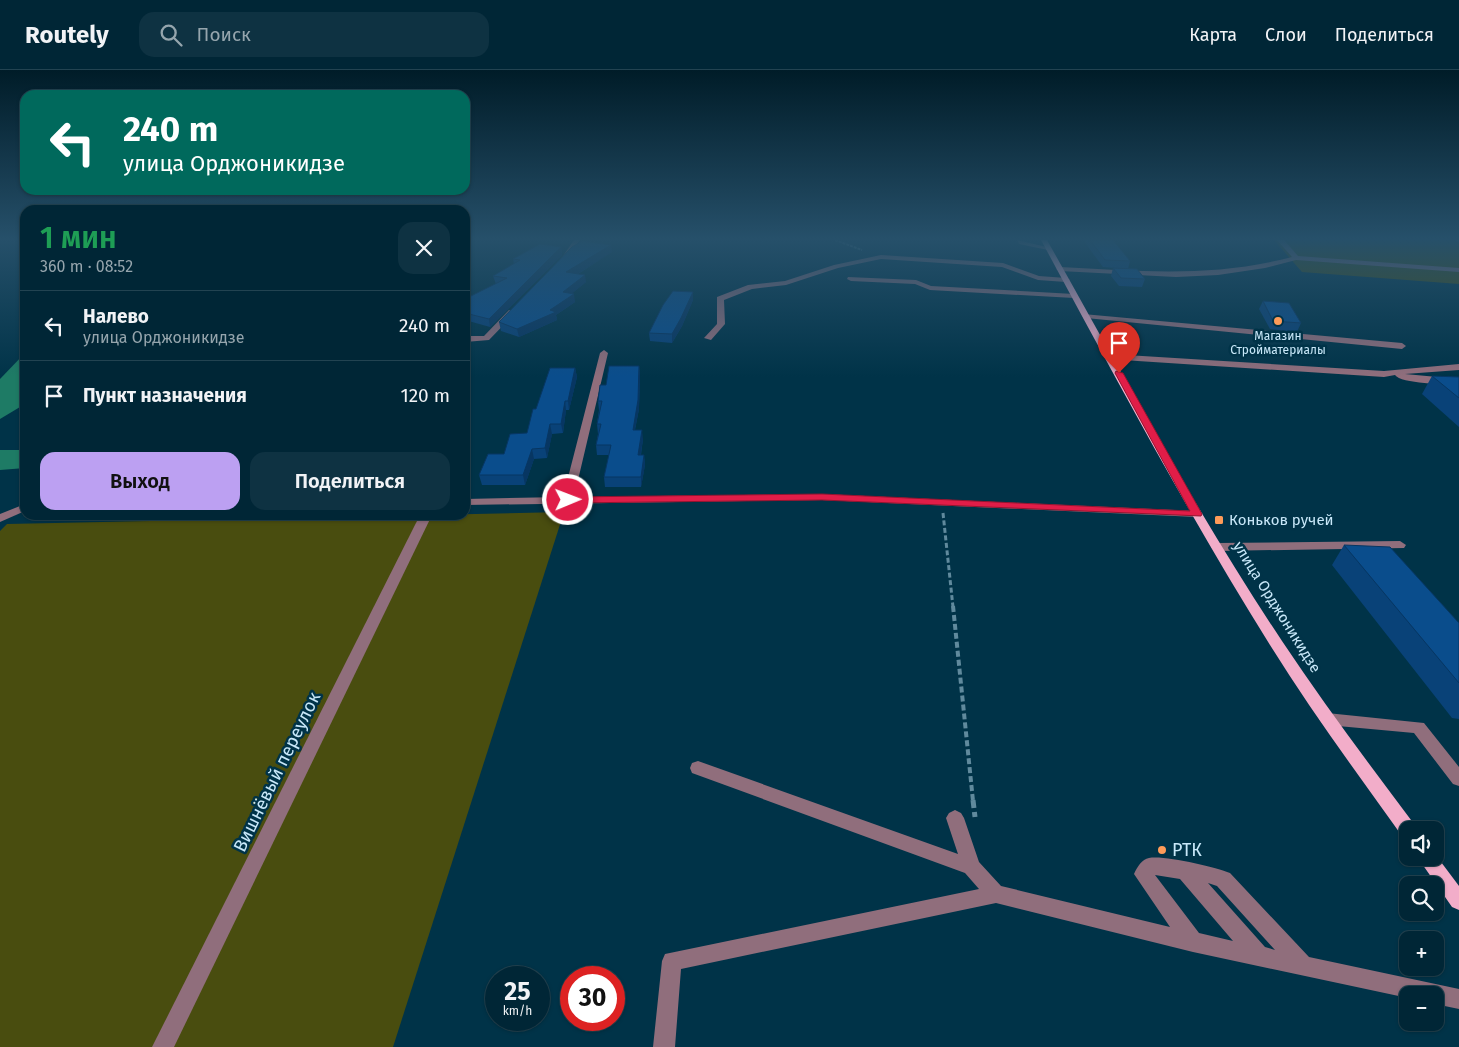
<!DOCTYPE html>
<html lang="ru">
<meta charset="utf-8">
<style>
:root{--surface:#002636;--page:#0e3242;--text:#f1f3f6;--muted:#95a5ad;--line:#224351;--accent:#bca0f2}
body{margin:0;font-family:"Fira Sans",sans-serif;background:var(--page);color:var(--text);height:100vh;display:flex;flex-direction:column;font-size:19px;white-space:nowrap}
*{box-sizing:border-box;margin:0}
p{font-size:16px;color:var(--muted)}
.icon{flex:none;width:28px;height:28px;fill:none;stroke:currentColor;stroke-width:2;stroke-linecap:round;stroke-linejoin:round}
.map{position:relative;flex:1;overflow:hidden}
.sheet{position:absolute;left:20px;top:135px;width:450px;height:315px;display:flex;flex-direction:column;background:var(--surface);border-radius:15px;box-shadow:0 1px 4px #0004,0 0 0 1px var(--line)}
.sheet>*{flex:none}
.hud{position:absolute;left:20px;top:20px;width:450px;height:105px;border-radius:15px;box-shadow:0 1px 4px #0004,0 0 0 1px var(--line);background:#00695c;color:#fff;overflow:hidden}
.controls{position:absolute;left:1399px;top:751px;display:grid;gap:10px}
.controls a{display:grid;place-items:center;width:45px;height:45px;border-radius:10px;background:var(--surface);box-shadow:0 1px 4px #0004,0 0 0 1px var(--line);font-size:25px}
.speed{position:absolute;left:485px;top:896px;display:flex;gap:10px;font-size:25px;font-weight:700;text-align:center}
.speed>*{display:grid;place-content:center;width:65px;height:65px;border-radius:50%;background:var(--surface);box-shadow:0 1px 4px #0004,0 0 0 1px var(--line);line-height:1}
.speed small{font-size:12px;font-weight:400}
.speed .limit{border:8px solid #d22;background:#fff;color:#111}
.pin{position:absolute;display:grid;place-items:center;width:42px;height:42px;color:#fff;margin:-51px -21px;border-radius:50% 50% 50% 0;rotate:-45deg;box-shadow:0 0 5px #0007}
.pin .icon{rotate:45deg}
.me{position:absolute;width:55px;margin:-28px;rotate:89deg;stroke-linejoin:round;filter:drop-shadow(0 0 4px #0008)}
.turn{display:flex;align-items:center;gap:18px;height:105px;padding:0 20px;font-size:22px}
.turn .icon{width:65px;height:65px;stroke-width:2.5}
.turn b{display:block;font-size:35px;line-height:42px}
.round{display:grid;place-items:center;flex:none;width:52px;height:52px;border-radius:15px;background:var(--page)}
.summary{display:flex;align-items:center;justify-content:space-between;height:85px;padding:0 20px}
h1{font-size:30px;font-weight:600;line-height:38px;color:#1e9e55}
.cta{display:flex;gap:10px;margin-top:auto;padding:10px 20px}
.cta a{flex:1;height:58px;border-radius:15px;background:var(--accent);color:#111;font-size:20px;font-weight:600;line-height:58px;text-align:center}
.cta a+a{background:var(--page);color:var(--text)}
ul{padding:0;list-style:none}
li{display:flex;align-items:center;gap:15px;height:70px;padding:0 20px;border-top:1px solid var(--line)}
li div{flex:1}
li b{display:block;font-size:19px}
li em{font-style:normal}
header{display:flex;align-items:center;gap:30px;box-sizing:border-box;height:70px;padding:0 25px;background:var(--surface);border-bottom:1px solid var(--line)}
header strong{font-size:24px}
nav{display:flex;gap:28px;margin-inline-start:auto;font-size:18px}
.search{width:350px;height:45px;background:var(--page);display:flex;align-items:center;gap:12px;box-sizing:border-box;padding:0 18px;border-radius:15px;color:var(--muted);font-size:19px}
.map>svg:first-child{display:block}
.green{fill:#494d0f}
.water{fill:#1e7b65}
.lines{fill:none;stroke-linecap:round;stroke-linejoin:round}
.path-far3{stroke:#608a9d;stroke-width:2;stroke-dasharray:3 1;stroke-linecap:butt}
.path-far2{stroke:#608a9d;stroke-width:3;stroke-dasharray:5 2.5;stroke-linecap:butt}
.path-far1{stroke:#608a9d;stroke-width:4;stroke-dasharray:6 3;stroke-linecap:butt}
.path{stroke:#608a9d;stroke-width:5;stroke-dasharray:8 4;stroke-linecap:butt}
.minor{fill:#906e7c;fill-rule:evenodd}
.major{fill:#f2adc9;fill-rule:evenodd}
.wall{fill:#094278}
.shaded-wall{fill:#073662}
.building{fill:#0a4d8c;stroke:#073662}
.route{fill:#e11d48;stroke:#92132f}
.poi-dot{fill:#fe9b59;stroke:#003348;stroke-width:2}
.labels{text-anchor:middle;dominant-baseline:central;stroke-width:5;stroke-linejoin:round;paint-order:stroke}
.far-poi-label{font-size:12px;fill:#c8e8f9;stroke:#003348}
.poi-label{font-size:15px;fill:#c8e8f9;stroke:#003348;text-anchor:start}
.street-label{font-size:15px;fill:#c8e8f9;stroke:#003348}
.near-street-label{font-size:18px;fill:#c8e8f9;stroke:#003348}
.near-poi-label{font-size:18px;fill:#c8e8f9;stroke:#003348;text-anchor:start}
</style>
<header>
<strong>Routely</strong>
<div class="search"><svg class="icon" aria-label="search" viewBox="0 0 24 24"><circle cx="10" cy="10" r="6"/><path d="M15 15l6 6"/></svg>Поиск</div>
<nav><a>Карта</a><a>Слои</a><a>Поделиться</a></nav>
</header>
<div class="map">
<svg width="1459" height="977" viewBox="0 0 1459 977">
<rect width="100%" height="100%" fill="#003348"/>
<g class="green">
<polygon points="1274,170 1459,170 1459,214 1302,202"/>
<polygon points="564,442 393,977 0,977 0,461 7,454"/>
</g>
<g class="water">
<polygon points="25,283 25,334 0,349 0,309"/>
<polygon points="0,380 25,380 25,398 0,400"/>
</g>
<g class="lines">
<polyline class="path-far3" points="835,170 862,180"/>
<polyline class="path-far2" points="943,443 953,537"/>
<polyline class="path-far1" points="953,536 973,731"/>
<polyline class="path" points="973,730 975,747"/>
<g class="minor">
<polygon points="574,170 580,170 566,190 562,190 561,189"/>
<polygon points="1017,170 1051,178 1048,180 1019,174"/>
<path d="M1277,170H1284L1298,186L1459,198V202L1296,190L1265,198L1218,205L1176,207L1060,201L1056,199L1060,197C1142,201 1211,208 1292,187Z"/>
<polygon points="1455,170 1459,170 1459,172 1456,171"/>
<polygon points="881,185 1003,193 1039,206 1066,208 1070,210 1066,212 1038,210 1002,197 881,189 838,198 786,215 752,219 724,230 725,254 711,270 704,268 717,254 717,227 748,215 785,211 834,195"/>
<polygon points="848,207 916,210 931,216 1074,224 1078,226 1074,228 930,220 915,214 851,211 847,209"/>
<polygon points="509,240 516,242 489,270 465,272 465,266 484,266"/>
<polygon points="1083,244 1402,273 1406,276 1402,279 1086,248 1082,246"/>
<polygon points="604,280 608,283 574,427 822,424 1197,441 1203,444 1197,447 822,430 465,435 465,429 563,427 600,283"/>
<path d="M1110,284L1384,301L1459,294V300L1405,304L1459,309V315C1446,314 1401,314 1395,305L1384,307L1107,289L1106,287Z"/>
<polygon points="25,434 25,441 0,452 0,444"/>
<polygon points="420,445 432,445 174,977 152,977"/>
<polygon points="1400,471 1406,475 1404,478 1217,481 1211,477 1217,473"/>
<polygon points="1327,643 1424,653 1459,697 1459,716 1453,714 1414,663 1327,655 1322,653 1319,649 1322,645"/>
<path d="M698,691L958,784L946,748L949,743L955,740L961,743L964,748L979,792L1001,816L1170,857L1134,804C1137,797 1142,789 1149,788C1164,785 1215,797 1230,803L1309,887L1459,919V939L1435,934V925H1408V928L1193,882L996,833L681,899L675,977H653L662,891L665,884L979,819L965,803L692,703L690,698L692,693ZM1155,805L1180,809L1233,871L1199,863ZM1208,813L1217,816L1275,880L1265,877Z"/>
</g>
<g class="major">
<path d="M1041,170H1047C1123,305 1196,442 1282,571C1324,634 1369,694 1414,754L1417,760H1408V768L1402,766C1357,703 1311,641 1270,575C1188,444 1115,307 1041,170Z"/>
<polygon points="1435,784 1459,816 1459,840 1452,837 1418,788 1435,788"/>
</g>
</g>
<g class="wall">
<polygon points="1084,170 1113,170 1130,191 1128,199 1103,197 1091,181"/>
<polygon points="561,177 562,185 490,257 465,250 465,229 496,214 493,206 514,194 513,189"/>
<polygon points="612,182 578,204 586,212 572,223 575,232 556,245 557,250 519,267 501,261 499,252"/>
<polygon points="1113,198 1145,209 1142,217 1119,216 1111,206"/>
<polygon points="693,222 693,230 682,256 672,273 650,271 649,263"/>
<polygon points="1263,231 1301,253 1297,262 1270,259 1259,239"/>
<polygon points="639,296 640,305 639,339 635,360 643,369 641,385 644,385 645,395 641,417 605,417 604,407 609,385 597,385 596,375 598,364 597,354 599,340 598,331"/>
<polygon points="575,298 577,307 569,340 566,340 563,363 552,364 547,388 534,389 525,415 482,415 479,405 504,384 527,363 536,339"/>
<polygon points="1432,306 1459,307 1459,357 1422,324"/>
<polygon points="1344,475 1459,553 1459,649 1452,648 1332,495"/>
</g>
<g class="shaded-wall">
<polygon points="611,175 612,182 567,210 566,202"/>
<polygon points="561,177 562,185 490,257 489,249"/>
<polygon points="585,205 586,212 564,230 563,222"/>
<polygon points="693,222 693,230 682,256 672,273 672,264"/>
<polygon points="574,224 575,232 556,245 557,250 519,267 517,259"/>
<polygon points="468,277 469,286 465,295 465,282"/>
<polygon points="639,296 640,305 639,339 633,369 633,360"/>
<polygon points="575,298 577,307 569,340 568,331"/>
<polygon points="565,331 566,340 563,363 561,354"/>
<polygon points="550,354 552,364 547,388 545,378"/>
<polygon points="642,360 643,369 639,395 638,385"/>
<polygon points="532,379 534,389 525,415 523,405"/>
<polygon points="644,385 645,395 641,417 641,407"/>
</g>
<g class="building">
<polygon points="1090,170 1113,170 1130,191 1105,190"/>
<polygon points="582,171 611,175 566,202 585,205 563,222 574,224 550,240 556,242 517,259 499,252 572,177"/>
<polygon points="540,174 561,177 489,249 465,243 465,229 507,208 493,206 520,190 513,189"/>
<polygon points="1113,198 1137,199 1145,209 1121,208"/>
<polygon points="673,221 693,222 681,248 672,264 649,263 663,235"/>
<polygon points="1263,231 1289,233 1301,253 1273,251"/>
<polygon points="609,296 639,296 638,330 633,360 642,360 638,385 644,385 641,407 604,407 611,375 596,375 601,354 597,354 602,331 598,331 600,315 606,315"/>
<polygon points="550,298 575,298 568,331 565,331 561,354 550,354 545,378 532,379 523,405 479,405 488,384 504,384 510,364 527,363 533,339 536,339"/>
<polygon points="1432,306 1459,307 1459,328"/>
<polygon points="1344,475 1390,477 1459,553 1459,613"/>
</g>
<linearGradient id="sky" x2="0" y2="1"><stop stop-color="#001c28"/><stop offset="0.55" stop-color="#26506a"/><stop offset="1" stop-color="#26506a" stop-opacity="0"/></linearGradient>
<rect width="1459" height="307" fill="url(#sky)"/>
<polygon class="route" points="1116,301 1123,303 1202,444 1201,446 822,430 568,433 563,430 568,427 822,424 1190,441 1115,303"/>
<g class="poi-dot">
<circle cx="1278" cy="251" r="5"/>
<rect x="1214" y="445" width="10" height="10" rx="2.5"/>
<circle cx="1162" cy="780" r="5"/>
</g>
<g class="labels">
<g class="far-poi-label">
<text x="1278" y="266">Магазин<tspan x="1278" dy="14">Стройматериалы</tspan></text>
</g>
<g class="poi-label">
<text x="1229" y="450">Коньков ручей</text>
</g>
<g class="street-label">
<text transform="translate(1277 537) rotate(58)">улица Орджоникидзе</text>
</g>
<g class="near-street-label">
<text transform="translate(277 702) rotate(-64)">Вишнёвый переулок</text>
</g>
<g class="near-poi-label">
<text x="1172" y="780">РТК</text>
</g>
</g>
</svg>
<div class="controls">
<a><svg class="icon" aria-label="sound" viewBox="0 0 24 24"><path d="M4 9h4l5-4v14l-5-4H4zM17 9q2 3 0 6"/></svg></a>
<a><svg class="icon" aria-label="search" viewBox="0 0 24 24"><circle cx="10" cy="10" r="6"/><path d="M15 15l6 6"/></svg></a>
<a>+</a>
<a>−</a>
</div>
<div class="speed"><div>25<small>km/h</small></div><div class="limit">30</div></div>
<div class="pin" style="left:1119px;top:303px;background:#d93025"><svg class="icon" aria-label="arrive" viewBox="0 0 24 24"><path d="M6 21V4h12l-3 4 3 4H6"/></svg></div>
<svg class="me" style="left:568px;top:430px" viewBox="-20 -20 40 40"><circle r="17" fill="#e11d48" stroke="#fff" stroke-width="3"/><path d="M0-11L8 9 0 5-8 9z" fill="#fff"/></svg>
<div class="hud">
<div class="turn"><svg class="icon" aria-label="left" viewBox="0 0 24 24"><path d="M17 20v-9H6M10 6l-5 5 5 5"/></svg><div><b>240 m</b>улица Орджоникидзе</div></div>
</div>
<section class="sheet">
<div class="summary"><div><h1>1 мин</h1><p>360 m · 08:52</p></div><a class="round"><svg class="icon" aria-label="close" viewBox="0 0 24 24"><path d="M6 6l12 12M18 6L6 18"/></svg></a></div>
<ul>
<li><svg class="icon" aria-label="left" viewBox="0 0 24 24"><path d="M17 20v-9H6M10 6l-5 5 5 5"/></svg><div><b>Налево</b><p>улица Орджоникидзе</p></div><em>240 m</em></li>
<li><svg class="icon" aria-label="arrive" viewBox="0 0 24 24"><path d="M6 21V4h12l-3 4 3 4H6"/></svg><div><b>Пункт назначения</b></div><em>120 m</em></li>
</ul>
<div class="cta"><a>Выход</a><a>Поделиться</a></div>
</section>
</div>
